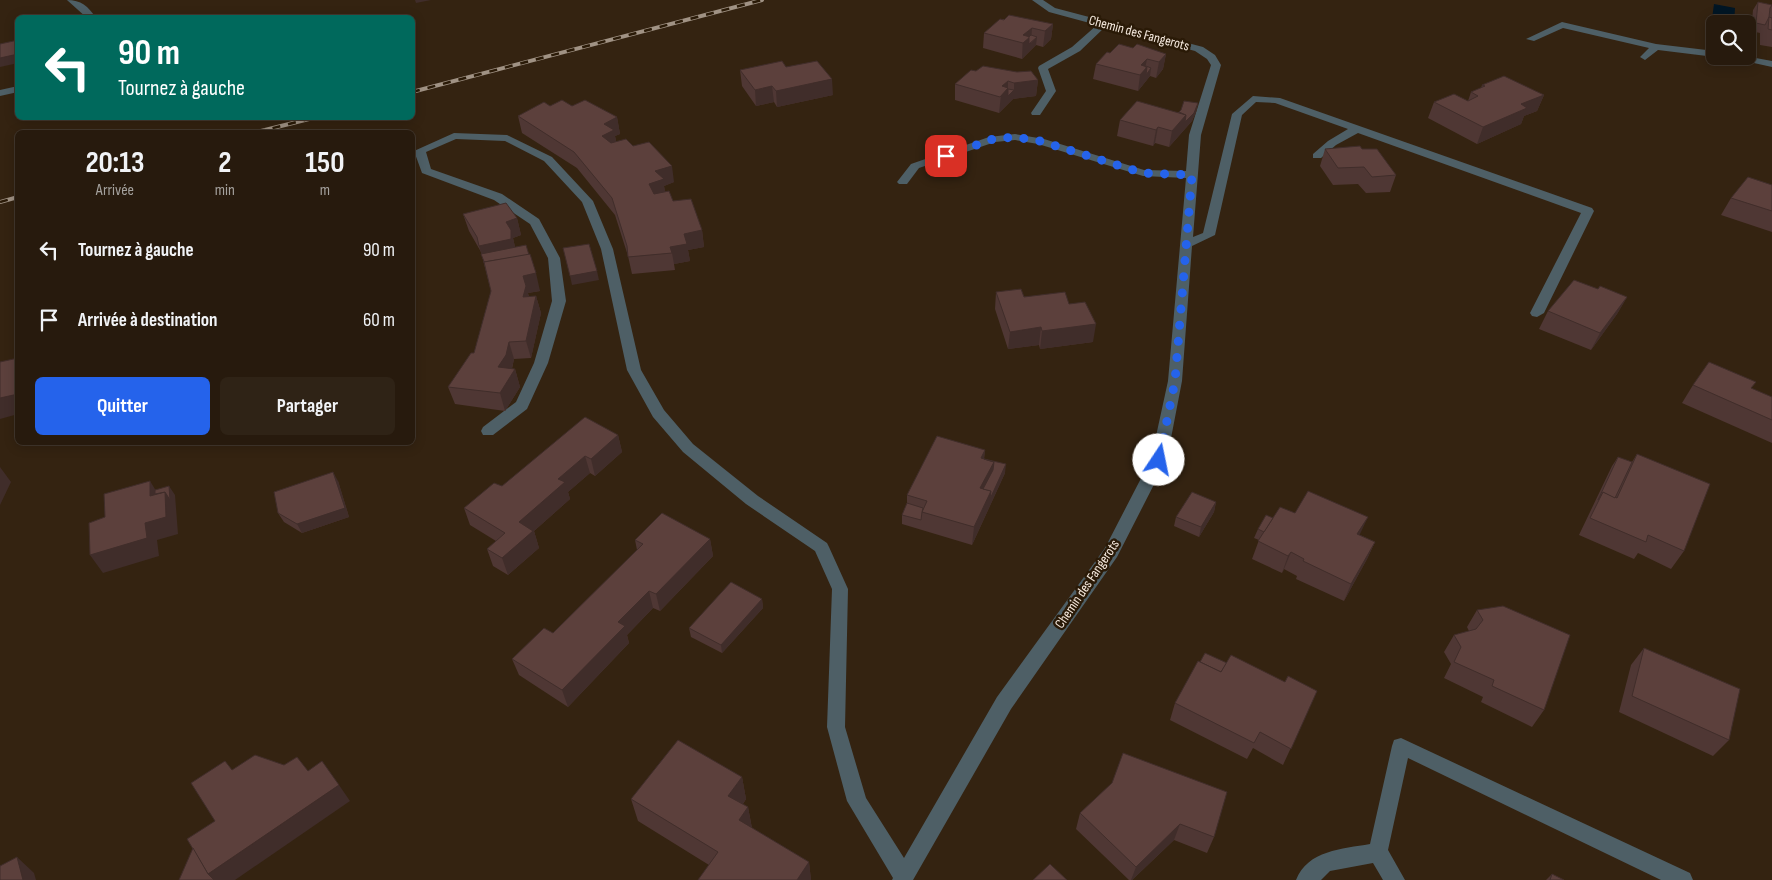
<!DOCTYPE html>
<html lang="fr">
<meta charset="utf-8">
<style>
:root{--surface:#271a0d;--page:#2f2316;--text:#f1f3f6;--muted:#a4a19d;--line:#43382e;--accent:#2563eb}
body{margin:0;font-family:"Sofia Sans Condensed",sans-serif;background:var(--page);color:var(--text);height:100vh;display:flex;flex-direction:column;font-size:19px;white-space:nowrap}
*{box-sizing:border-box;margin:0}
p{font-size:16px;color:var(--muted)}
.icon{flex:none;width:28px;height:28px;fill:none;stroke:currentColor;stroke-width:2;stroke-linecap:round;stroke-linejoin:round}
.map{position:relative;flex:1;overflow:hidden}
.details{position:absolute;left:15px;top:130px;width:400px;height:315px;display:flex;flex-direction:column;background:var(--surface);border-radius:8px;box-shadow:0 2px 12px #0003,0 0 0 1px var(--line)}
.details>*{flex:none}
.hud{position:absolute;left:15px;top:15px;width:400px;height:105px;border-radius:8px;box-shadow:0 2px 12px #0003,0 0 0 1px var(--line);background:#00695c;color:#fff;overflow:hidden}
.controls{position:absolute;left:1706px;top:15px;display:grid;gap:10px}
.controls a{display:grid;place-items:center;width:50px;height:50px;border-radius:8px;background:var(--surface);box-shadow:0 2px 12px #0003,0 0 0 1px var(--line);font-size:25px}
.pin{position:absolute;display:grid;place-items:center;width:42px;height:42px;color:#fff;margin:-21px;border-radius:10px;box-shadow:0 2px 8px #0006}
.me{position:absolute;width:55px;margin:-28px;rotate:11deg;stroke-linejoin:round;filter:drop-shadow(0 0 4px #0008)}
.turn{display:flex;align-items:center;gap:18px;height:105px;padding:0 20px;font-size:22px}
.turn .icon{width:65px;height:65px;stroke-width:2.5}
.turn b{display:block;font-size:35px;line-height:42px}
.eta{display:flex;justify-content:space-evenly;align-items:center;height:85px;text-align:center}
.eta b{font-size:30px;font-weight:700;line-height:35px}
.cta{display:flex;gap:10px;margin-top:auto;padding:10px 20px}
.cta a{flex:1;height:58px;border-radius:8px;background:var(--accent);color:#fff;font-size:20px;font-weight:700;line-height:58px;text-align:center}
.cta a+a{background:var(--page);color:var(--text)}
ul{padding:0;list-style:none}
li{display:flex;align-items:center;gap:15px;height:70px;padding:0 20px}
li div{flex:1}
li b{display:block;font-size:19px}
li em{font-style:normal}
.map>svg:first-child{display:block}
.water{fill:#011625}
.lines{fill:none;stroke-linecap:round;stroke-linejoin:round}
.minor{fill:#4e5f66;fill-rule:evenodd}
.rail-casing{stroke:#a09284;stroke-width:4}
.rail{stroke:#2a1a07;stroke-width:2.5;stroke-dasharray:8;stroke-linecap:butt}
.wall{fill:#4f3734}
.shaded-wall{fill:#402d2a}
.building{fill:#5c403c;stroke:#402d2a}
.route{stroke:#2563eb;stroke-width:9;stroke-dasharray:0 16.2}
.labels{text-anchor:middle;dominant-baseline:central;stroke-width:5;stroke-linejoin:round;paint-order:stroke}
.street-label{font-size:14px;fill:#f6eadf;stroke:#2a1a07}
</style>
<div class="map">
<svg width="1772" height="880" viewBox="0 0 1772 880">
<rect width="100%" height="100%" fill="#342311"/>
<polygon class="water" points="1714,4 1735,8 1734,23 1712,19"/>
<g class="lines">
<g class="minor">
<path d="M67,0C81,0 88,6 96,18H87Z"/>
<polygon points="1032,0 1043,0 1055,8 1203,47 1215,55 1221,65 1201,135 1193,237 1203,233 1232,114 1253,96 1280,98 1592,208 1594,211 1544,313 1537,317 1532,316 1530,313 1581,213 1358,133 1336,145 1321,158 1313,158 1313,154 1328,141 1348,129 1275,103 1256,102 1242,115 1215,235 1192,246 1182,381 1167,459 1117,557 1011,709 913,880 892,880 893,878 847,801 827,727 832,589 815,551 746,504 683,452 653,417 627,370 601,249 582,202 544,161 505,141 456,139 426,152 431,169 502,194 539,219 560,258 566,301 548,363 527,409 493,435 483,435 481,431 483,427 516,402 534,363 552,301 548,258 530,224 494,200 422,173 414,151 454,133 507,135 552,157 593,201 613,249 641,370 664,410 693,444 758,496 827,543 829,547 848,589 845,727 866,798 904,858 997,697 1105,548 1151,459 1168,381 1186,178 1143,176 1038,144 1015,140 995,142 919,168 907,184 899,184 897,182 911,164 989,137 1015,134 1044,139 1144,170 1186,171 1189,135 1211,65 1207,59 1195,51 1105,27 1080,51 1048,69 1056,91 1040,115 1032,115 1031,113 1046,91 1038,68 1039,66 1072,47 1097,25 1049,12"/>
<polygon points="1562,22 1656,44 1715,51 1715,56 1718,56 1715,57 1658,50 1645,60 1640,57 1649,48 1563,28 1534,41 1526,39"/>
<polygon points="1722,56 1745,56 1772,61 1772,67"/>
<polygon points="18,86 18,92 0,96 0,90"/>
<path d="M1401,738L1690,873L1693,880H1661L1408,758L1388,850L1405,880H1383L1373,863L1330,871L1321,880H1296C1308,850 1342,849 1370,844L1392,746L1394,740Z"/>
</g>
<defs>
<g id="rail">
<polyline points="412,92 762,0"/>
<polyline points="257,132 313,118"/>
<polyline points="0,202 18,197"/>
</g>
</defs>
<use href="#rail" class="rail-casing"/>
<use href="#rail" class="rail"/>
</g>
<g class="wall">
<polygon points="1758,2 1772,5 1772,4 1772,47 1760,45 1760,33 1751,31 1753,10"/>
<polygon points="1003,19 1053,24 1051,39 1043,47 1036,45 1022,59 983,48 984,33"/>
<polygon points="1133,48 1166,54 1163,69 1156,78 1150,76 1138,91 1093,79 1096,64 1110,53"/>
<polygon points="786,67 833,95 777,107 774,102 756,106 742,86 740,70"/>
<polygon points="976,71 1038,80 1036,96 1013,99 999,113 955,100 955,84"/>
<polygon points="1482,85 1544,95 1537,111 1524,116 1521,124 1477,144 1428,118 1434,102 1468,101 1471,92 1481,88"/>
<polygon points="1198,103 1196,112 1192,121 1169,147 1155,143 1153,146 1117,136 1120,120 1179,112"/>
<polygon points="550,106 572,106 617,117 620,134 615,136 616,141 633,146 674,182 664,186 665,192 673,201 702,230 704,247 688,250 690,261 674,264 675,270 632,274 628,256 615,215 577,168 522,133 518,116"/>
<polygon points="1325,149 1362,149 1396,175 1390,192 1366,193 1358,184 1333,185 1320,166"/>
<polygon points="1772,185 1772,232 1721,215 1731,198"/>
<polygon points="463,214 517,218 521,235 513,238 515,247 540,291 528,293 529,297 536,296 541,313 531,358 514,359 512,369 515,369 520,387 505,411 455,404 448,387 474,353 491,291 481,252 469,231"/>
<polygon points="1598,289 1627,297 1617,314 1591,350 1539,329 1548,311"/>
<polygon points="996,292 1069,304 1093,342 1040,349 1039,345 1008,349 995,309"/>
<polygon points="1693,385 1751,389 1772,420 1772,443 1682,403"/>
<polygon points="618,435 622,452 595,476 590,473 568,492 570,499 534,531 539,548 508,575 493,566 487,549 496,541 470,525 464,508 502,486"/>
<polygon points="985,450 984,459 1005,473 972,545 902,524 902,515 907,503 907,495"/>
<polygon points="1637,454 1684,551 1671,569 1638,553 1634,559 1579,535 1612,466 1618,457 1632,462"/>
<polygon points="338,481 349,517 302,533 284,522 278,513"/>
<polygon points="1216,502 1214,512 1199,537 1174,526 1176,517"/>
<polygon points="1295,513 1360,535 1375,542 1367,559 1344,601 1296,579 1297,576 1284,569 1282,573 1252,559 1259,540 1254,538 1258,529 1273,518"/>
<polygon points="710,539 713,556 660,611 653,608 627,635 629,643 568,707 519,675 512,659 553,633 637,550 635,540"/>
<polygon points="762,599 763,608 722,653 691,637 689,628"/>
<polygon points="1477,610 1544,710 1532,727 1481,702 1483,697 1444,678 1451,664 1444,652 1454,635 1469,631 1467,627"/>
<polygon points="1644,648 1729,740 1713,756 1619,712 1631,665"/>
<polygon points="1200,662 1227,663 1285,682 1317,691 1283,765 1253,748 1247,759 1170,720 1175,703"/>
<polygon points="742,777 746,799 743,804 748,807 752,828 809,862 811,880 698,880 709,865 638,821 631,799"/>
<polygon points="1112,783 1214,837 1207,853 1174,840 1132,880 1129,880 1076,829 1080,813"/>
<polygon points="1552,874 1564,880 1546,880"/>
</g>
<g class="shaded-wall">
<polygon points="415,0 431,0 416,3"/>
<polygon points="1053,24 1051,39 1043,47 1045,31"/>
<polygon points="1032,28 1031,43 1037,37 1036,45 1022,59 1023,35"/>
<polygon points="18,54 18,63 0,67 0,58"/>
<polygon points="1166,54 1163,69 1156,78 1159,62"/>
<polygon points="1147,59 1145,69 1147,67 1151,68 1150,76 1138,91 1140,75 1141,65"/>
<polygon points="832,79 833,95 777,107 776,91"/>
<polygon points="1038,80 1036,96 1013,99 999,113 1002,86 1008,81 1008,96 1014,90 1014,83"/>
<polygon points="772,86 774,102 756,106 755,90"/>
<polygon points="1544,95 1537,111 1524,116 1521,124 1477,144 1483,127 1521,104"/>
<polygon points="1198,103 1196,112 1192,121 1169,147 1172,131 1186,115"/>
<polygon points="617,117 620,134 615,136 617,146 605,152 602,136 604,124"/>
<polygon points="1158,127 1155,143 1153,146 1156,130"/>
<polygon points="672,166 674,182 664,186 666,196 652,201 649,184 655,171"/>
<polygon points="517,218 521,235 513,238 515,247 484,263 479,246 506,222"/>
<polygon points="702,230 704,247 688,250 690,261 674,264 672,253 670,247 684,234"/>
<polygon points="597,271 599,280 572,285 570,276"/>
<polygon points="536,273 540,291 528,293 530,303 523,297 523,276"/>
<polygon points="536,296 541,313 531,358 526,341"/>
<polygon points="1627,297 1617,314 1591,350 1600,333"/>
<polygon points="1096,324 1093,342 1040,349 1042,331"/>
<polygon points="1041,327 1039,345 1008,349 1010,332"/>
<polygon points="509,342 514,359 511,372 498,367"/>
<polygon points="515,369 520,387 505,411 500,393"/>
<polygon points="18,394 18,414 0,419 0,398"/>
<polygon points="618,435 622,452 595,476 591,459"/>
<polygon points="985,450 983,467 981,458"/>
<polygon points="585,456 590,473 568,492 570,499 534,531 539,548 508,575 502,558 519,522 558,479"/>
<polygon points="994,462 992,479 983,497 980,488"/>
<polygon points="1006,464 1005,473 972,545 974,527 991,491"/>
<polygon points="0,467 11,482 0,505"/>
<polygon points="333,472 338,481 349,517 302,533 297,524"/>
<polygon points="150,481 161,499 169,486 175,495 178,534 157,540 159,556 103,573 90,555 150,496"/>
<polygon points="1216,502 1214,512 1199,537 1201,527"/>
<polygon points="1368,517 1360,534 1349,551 1357,534"/>
<polygon points="710,539 713,556 660,611 656,594"/>
<polygon points="1375,542 1367,559 1344,601 1351,584"/>
<polygon points="1291,552 1284,569 1282,573 1288,556"/>
<polygon points="649,591 653,608 627,635 629,643 568,707 562,690 618,622"/>
<polygon points="762,599 763,608 722,653 721,645"/>
<polygon points="742,777 746,799 733,819 728,796"/>
<polygon points="339,785 350,801 235,880 214,880 208,874"/>
<polygon points="748,807 752,829 739,820"/>
<polygon points="1180,824 1174,840 1132,880 1131,880 1136,867"/>
<polygon points="17,857 34,873 36,880 23,880"/>
<polygon points="809,862 811,880 797,880"/>
</g>
<g class="building">
<polygon points="1758,2 1772,5 1770,8 1769,17 1765,25 1756,23"/>
<polygon points="1009,15 1053,24 1045,31 1032,28 1023,35 1030,37 1023,43 984,33 1000,19 1004,20"/>
<polygon points="1769,17 1772,18 1772,30 1768,29"/>
<polygon points="1031,35 1037,37 1029,44 1029,37"/>
<polygon points="18,40 18,54 0,58 0,44"/>
<polygon points="1119,44 1133,48 1137,44 1166,54 1159,62 1147,59 1141,65 1147,67 1140,75 1096,64 1107,52 1110,53"/>
<polygon points="782,61 786,67 817,61 832,79 776,91 772,86 755,90 740,70"/>
<polygon points="983,66 1017,72 1031,71 1038,80 1014,83 1008,81 1002,86 1008,88 1000,97 955,84 971,70 976,71"/>
<polygon points="1146,66 1151,68 1146,75 1147,67 1145,67"/>
<polygon points="1504,76 1544,95 1521,104 1527,108 1483,127 1434,102 1454,94 1468,101 1478,96 1471,92 1485,86 1482,85"/>
<polygon points="1008,89 1014,90 1008,96"/>
<polygon points="562,100 572,106 585,100 617,117 604,124 614,130 602,136 611,143 626,139 633,146 649,142 672,166 655,171 664,179 649,184 654,194 669,191 673,201 691,199 702,230 684,234 687,244 670,247 672,253 628,257 627,246 612,198 574,152 518,116 544,102 550,106"/>
<polygon points="1137,101 1186,115 1172,131 1158,127 1156,130 1120,120"/>
<polygon points="1184,101 1198,103 1194,113 1185,122 1186,115 1179,112 1181,110"/>
<polygon points="1360,146 1362,149 1377,149 1396,175 1372,177 1364,167 1338,168 1325,149"/>
<polygon points="1748,177 1772,185 1772,211 1731,198"/>
<polygon points="506,203 517,218 506,222 511,230 511,239 479,246 477,237 463,214"/>
<polygon points="589,244 597,271 570,276 563,248"/>
<polygon points="526,245 529,255 484,262 485,264 481,254"/>
<polygon points="530,254 536,273 523,276 526,286 523,297 536,296 526,341 509,342 506,355 498,367 515,369 500,393 448,387 471,353 474,353 491,291 484,262"/>
<polygon points="1574,280 1598,289 1600,286 1627,297 1600,333 1548,311"/>
<polygon points="1021,289 1024,297 1065,292 1069,304 1085,302 1096,324 1042,331 1041,327 1010,332 996,292"/>
<polygon points="18,358 18,394 0,398 0,362"/>
<polygon points="1709,362 1756,382 1751,388 1772,397 1772,420 1693,385"/>
<polygon points="585,417 618,435 591,459 585,456 558,479 565,482 519,522 533,531 502,558 487,549 505,533 464,508 494,483 502,486"/>
<polygon points="937,436 985,450 981,458 994,462 980,488 991,491 974,527 922,512 927,501 907,495"/>
<polygon points="1637,454 1710,484 1684,551 1648,535 1646,542 1590,518 1603,492 1617,498"/>
<polygon points="1618,457 1632,462 1615,498 1603,492 1598,500"/>
<polygon points="984,459 1006,464 990,499 991,491 983,489 993,470 994,462"/>
<polygon points="333,472 345,508 297,524 278,513 274,492"/>
<polygon points="150,481 150,496 165,492 166,517 145,523 147,538 90,555 89,523 105,517 104,494"/>
<polygon points="169,486 170,500 165,492 155,494 155,490"/>
<polygon points="1308,491 1368,517 1357,534 1375,542 1351,584 1303,561 1304,559 1291,552 1288,556 1258,541 1280,507 1295,513"/>
<polygon points="1192,492 1216,502 1201,527 1176,517"/>
<polygon points="907,503 923,508 922,512 921,520 902,515"/>
<polygon points="662,513 710,539 656,594 649,591 618,622 625,626 562,690 512,659 544,628 553,633 643,544 635,540"/>
<polygon points="1266,515 1273,518 1264,532 1258,529"/>
<polygon points="731,582 762,599 721,645 689,628"/>
<polygon points="1503,606 1570,635 1544,710 1492,686 1494,680 1454,662 1461,647 1454,635 1476,629 1483,620 1477,610"/>
<polygon points="1644,648 1740,689 1729,740 1632,696"/>
<polygon points="1205,653 1227,663 1221,672 1200,662"/>
<polygon points="1231,655 1285,682 1288,676 1317,691 1291,749 1260,732 1254,743 1175,703 1198,661 1221,672"/>
<polygon points="678,740 742,777 728,796 748,807 739,820 809,862 797,880 698,880 718,852 631,799"/>
<polygon points="1123,753 1227,792 1214,837 1180,824 1136,867 1080,813 1112,783"/>
<polygon points="255,755 284,765 297,757 308,771 322,761 339,785 208,874 187,839 215,821 191,783 225,761 232,770"/>
<polygon points="193,848 208,874 214,880 179,880"/>
<polygon points="17,857 23,880 0,880 0,866"/>
<polygon points="1050,864 1067,880 1033,880"/>
<polygon points="1552,874 1564,880 1550,880"/>
</g>
<g class="lines">
<polyline class="route" points="946,156 993,139 1015,137 1040,141 1143,173 1192,175 1175,381 1159,460"/>
</g>
<g class="labels">
<g class="street-label">
<text transform="translate(1139 33) rotate(15)">Chemin des Fangerots</text>
<text transform="translate(1087 584) rotate(-56)">Chemin des Fangerots</text>
</g>
</g>
</svg>
<div class="controls">
<a><svg class="icon" aria-label="search" viewBox="0 0 24 24"><circle cx="10" cy="10" r="6"/><path d="M15 15l6 6"/></svg></a>
</div>
<div class="pin" style="left:946px;top:156px;background:#d93025"><svg class="icon" aria-label="arrive" viewBox="0 0 24 24"><path d="M6 21V4h12l-3 4 3 4H6"/></svg></div>
<svg class="me" style="left:1159px;top:460px" viewBox="-20 -20 40 40"><circle r="19" fill="#fff"/><path d="M0-13L10 11 0 6-10 11z" fill="#2563eb"/></svg>
<div class="hud">
<div class="turn"><svg class="icon" aria-label="left" viewBox="0 0 24 24"><path d="M17 20v-9H6M10 6l-5 5 5 5"/></svg><div><b>90 m</b>Tournez à gauche</div></div>
</div>
<section class="details">
<div class="eta">
<div><b>20:13</b><p>Arrivée</p></div>
<div><b>2</b><p>min</p></div>
<div><b>150</b><p>m</p></div>
</div>
<ul>
<li><svg class="icon" aria-label="left" viewBox="0 0 24 24"><path d="M17 20v-9H6M10 6l-5 5 5 5"/></svg><div><b>Tournez à gauche</b></div><em>90 m</em></li>
<li><svg class="icon" aria-label="arrive" viewBox="0 0 24 24"><path d="M6 21V4h12l-3 4 3 4H6"/></svg><div><b>Arrivée à destination</b></div><em>60 m</em></li>
</ul>
<div class="cta"><a>Quitter</a><a>Partager</a></div>
</section>
</div>
